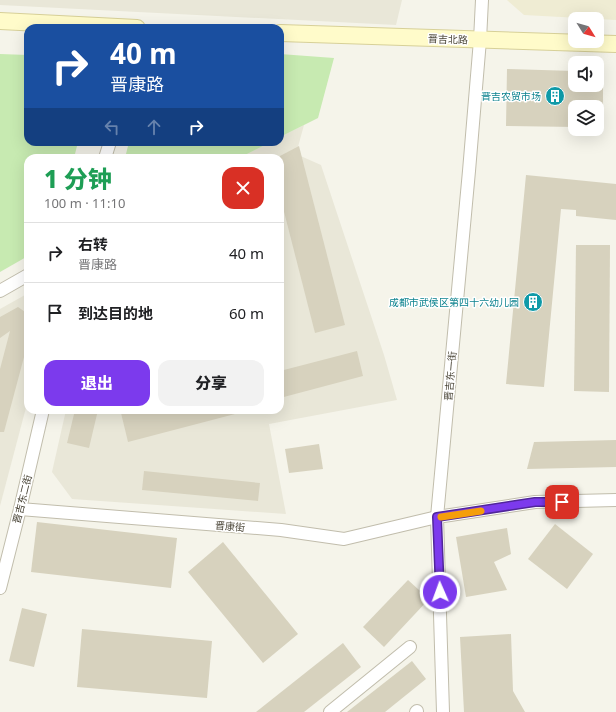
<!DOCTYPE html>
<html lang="zh">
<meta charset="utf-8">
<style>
:root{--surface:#fff;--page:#f2f2f2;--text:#202124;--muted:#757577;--line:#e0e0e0;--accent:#7c3aed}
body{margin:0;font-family:"Noto Sans","Noto Sans SC",sans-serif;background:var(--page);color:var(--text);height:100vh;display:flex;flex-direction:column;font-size:15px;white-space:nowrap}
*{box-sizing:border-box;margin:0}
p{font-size:13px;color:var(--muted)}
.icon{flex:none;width:22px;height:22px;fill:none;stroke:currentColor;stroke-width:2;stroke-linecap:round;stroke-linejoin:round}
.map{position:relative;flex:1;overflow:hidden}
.details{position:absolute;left:24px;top:154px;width:260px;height:260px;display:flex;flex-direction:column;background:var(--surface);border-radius:12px;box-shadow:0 4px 16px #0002}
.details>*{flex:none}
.guide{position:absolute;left:24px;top:24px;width:260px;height:122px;border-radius:12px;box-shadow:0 4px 16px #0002;background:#1a4fa0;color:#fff;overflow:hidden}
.needle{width:26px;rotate:127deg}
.fabs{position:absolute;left:568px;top:12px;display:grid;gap:8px}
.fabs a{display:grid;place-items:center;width:36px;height:36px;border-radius:8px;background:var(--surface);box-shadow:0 4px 16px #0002;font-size:20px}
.pin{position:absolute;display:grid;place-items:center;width:34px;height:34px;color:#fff;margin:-17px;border-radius:8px;box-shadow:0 2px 6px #0006}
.me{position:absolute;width:44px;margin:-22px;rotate:358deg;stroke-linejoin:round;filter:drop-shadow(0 0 3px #0008)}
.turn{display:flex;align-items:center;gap:14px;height:84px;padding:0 20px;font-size:18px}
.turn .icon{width:52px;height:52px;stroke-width:2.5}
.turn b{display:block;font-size:28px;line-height:34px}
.lanes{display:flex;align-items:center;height:38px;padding:0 20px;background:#0003;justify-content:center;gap:20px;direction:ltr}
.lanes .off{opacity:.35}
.round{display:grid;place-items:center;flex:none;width:42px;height:42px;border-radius:12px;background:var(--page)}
.headline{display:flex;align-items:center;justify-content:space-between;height:68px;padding:0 20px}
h1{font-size:24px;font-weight:800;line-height:30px;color:#1e9e55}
.action{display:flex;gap:8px;margin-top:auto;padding:8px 20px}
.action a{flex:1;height:46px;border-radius:12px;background:var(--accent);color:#fff;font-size:16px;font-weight:800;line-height:46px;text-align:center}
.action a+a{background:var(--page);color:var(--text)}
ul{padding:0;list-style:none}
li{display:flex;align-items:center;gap:12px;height:60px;padding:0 20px;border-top:1px solid var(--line)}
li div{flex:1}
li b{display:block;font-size:15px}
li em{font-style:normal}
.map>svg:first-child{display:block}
.residential{fill:#e9e7d8}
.education{fill:#efecd3}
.green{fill:#c7eab1}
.building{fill:#d7d2be}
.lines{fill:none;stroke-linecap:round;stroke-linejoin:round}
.street-casing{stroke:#c1bdac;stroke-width:14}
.secondary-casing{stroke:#d7d098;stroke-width:18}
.street{stroke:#fff;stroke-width:12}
.secondary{stroke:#fffbca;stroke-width:16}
.route-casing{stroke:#51269a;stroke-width:10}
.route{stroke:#7c3aed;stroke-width:7}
.slow{stroke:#f59e0b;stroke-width:7}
.labels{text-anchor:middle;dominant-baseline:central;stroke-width:3;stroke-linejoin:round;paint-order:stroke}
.street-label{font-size:10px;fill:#4a4537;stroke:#fff}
.culture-label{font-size:10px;fill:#0d838f;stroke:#fff;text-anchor:end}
</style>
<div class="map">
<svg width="616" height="712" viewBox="0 0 616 712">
<rect width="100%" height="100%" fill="#f5f4ea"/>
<g class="residential">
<polygon points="0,0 402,0 396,25 0,5"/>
<polygon points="304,125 296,154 321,165 384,355 397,400 269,424 286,514 72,499 52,472 66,410 280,410 280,158 239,158 271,142 280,142 280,137"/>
<polygon points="25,295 28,298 28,400 0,506 0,309"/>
</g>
<polygon class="education" points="507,0 616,0 616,20 524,15"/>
<g class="green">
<polygon points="0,54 28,55 28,142 78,142 74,158 28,158 28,256 0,272"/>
<polygon points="280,54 334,58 318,118 280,137"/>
<polygon points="129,142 271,142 239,158 125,158"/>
</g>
<g class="building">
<polygon points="507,69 575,71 575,85 603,85 603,107 575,107 575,127 506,126"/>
<polygon points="299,146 345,325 315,333 280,196 280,156"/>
<polygon points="526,175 616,184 616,220 576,216 576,210 561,209 544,387 506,384"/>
<polygon points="576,245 610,245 609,392 574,391"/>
<polygon points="18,307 28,314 28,342 4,432 0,432 0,369 10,331 0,338 0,317"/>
<polygon points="357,351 363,376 280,398 280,371"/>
<polygon points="75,410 98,410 89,448 67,443"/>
<polygon points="130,410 235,410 235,414 128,442 121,413"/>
<polygon points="616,440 616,467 527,469 534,442"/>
<polygon points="319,444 323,469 289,473 285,449"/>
<polygon points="144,471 260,483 258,501 142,490"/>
<polygon points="37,522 177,538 171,588 31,572"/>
<polygon points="555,524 593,554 567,589 528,559"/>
<polygon points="507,528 511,554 494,562 507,590 466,597 456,537"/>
<polygon points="223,542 298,634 263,663 188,572"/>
<polygon points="408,580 429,599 384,647 363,627"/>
<polygon points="22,608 47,614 34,667 9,661"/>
<polygon points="82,629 212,641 207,698 77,687"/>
<polygon points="511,634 513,691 525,712 464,712 460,637"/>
<polygon points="343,643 361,667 304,712 256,712"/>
<polygon points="412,661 426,679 385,712 347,712"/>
</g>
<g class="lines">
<defs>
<g id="street">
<polyline points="105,158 110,142"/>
<polyline points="0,291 28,275"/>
<polyline points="20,509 281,530 344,539 437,517 535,502 616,500"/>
<polyline points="0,588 20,509 43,410"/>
<polyline points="330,712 410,647"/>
<polyline points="416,712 417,711"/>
<polyline points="443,712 437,517 469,171 480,40 482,0"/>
</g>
<g id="secondary">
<polyline points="0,21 137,28"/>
<polyline points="280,33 616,44"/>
</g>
</defs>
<use href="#street" class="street-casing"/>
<use href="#secondary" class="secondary-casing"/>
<use href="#street" class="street"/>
<use href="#secondary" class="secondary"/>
</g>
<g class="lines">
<defs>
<polyline id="route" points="440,592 437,517 535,502 562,502"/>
</defs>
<use href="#route" class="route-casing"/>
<use href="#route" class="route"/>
<polyline class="slow" points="441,517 481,511"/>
</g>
<defs>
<symbol id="building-disc" viewBox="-11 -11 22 22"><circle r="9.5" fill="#0f9aa8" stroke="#fff"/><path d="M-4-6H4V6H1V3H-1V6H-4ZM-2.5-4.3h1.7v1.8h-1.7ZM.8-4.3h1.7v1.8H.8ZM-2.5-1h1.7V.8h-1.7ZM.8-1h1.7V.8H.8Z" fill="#fff"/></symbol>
</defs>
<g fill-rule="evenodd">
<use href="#building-disc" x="544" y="85" width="22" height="22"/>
<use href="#building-disc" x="522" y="291" width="22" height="22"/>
</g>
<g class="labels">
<g class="street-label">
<text transform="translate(448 39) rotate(2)">晋吉北路</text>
<text transform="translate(450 376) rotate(-85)">晋吉东一街</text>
<text transform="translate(22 499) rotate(-76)">晋吉东二街</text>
<text transform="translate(230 526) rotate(5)">晋康街</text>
</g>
<g class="culture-label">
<text x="541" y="96">晋吉农贸市场</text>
<text x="519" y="302">成都市武侯区第四十六幼儿园</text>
</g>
</g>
</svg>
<div class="fabs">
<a><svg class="needle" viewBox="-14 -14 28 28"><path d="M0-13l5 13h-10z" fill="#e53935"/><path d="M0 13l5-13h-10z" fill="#757577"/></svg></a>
<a><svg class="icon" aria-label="sound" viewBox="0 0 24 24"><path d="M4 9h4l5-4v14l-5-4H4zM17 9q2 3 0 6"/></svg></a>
<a><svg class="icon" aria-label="layers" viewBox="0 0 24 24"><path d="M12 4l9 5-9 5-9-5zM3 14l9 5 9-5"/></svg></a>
</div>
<div class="pin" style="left:562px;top:502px;background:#d93025"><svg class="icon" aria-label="arrive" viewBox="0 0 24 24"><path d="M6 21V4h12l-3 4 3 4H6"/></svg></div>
<svg class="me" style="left:440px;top:592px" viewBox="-20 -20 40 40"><circle r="17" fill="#7c3aed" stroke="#fff" stroke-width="3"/><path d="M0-11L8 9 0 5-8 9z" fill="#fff"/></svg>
<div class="guide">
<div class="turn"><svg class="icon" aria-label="right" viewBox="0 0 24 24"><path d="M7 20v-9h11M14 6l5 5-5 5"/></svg><div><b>40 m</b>晋康路</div></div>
<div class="lanes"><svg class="icon off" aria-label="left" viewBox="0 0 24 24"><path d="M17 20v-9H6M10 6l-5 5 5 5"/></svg><svg class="icon off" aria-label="ahead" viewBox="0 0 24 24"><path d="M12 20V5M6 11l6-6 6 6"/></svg><svg class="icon" aria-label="right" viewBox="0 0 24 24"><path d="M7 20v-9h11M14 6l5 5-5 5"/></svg></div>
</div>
<section class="details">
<div class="headline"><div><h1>1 分钟</h1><p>100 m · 11:10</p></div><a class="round" style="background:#d93025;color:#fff"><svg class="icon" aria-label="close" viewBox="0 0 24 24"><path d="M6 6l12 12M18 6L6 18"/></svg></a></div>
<ul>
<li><svg class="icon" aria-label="right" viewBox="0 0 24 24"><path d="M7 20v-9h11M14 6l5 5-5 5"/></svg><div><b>右转</b><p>晋康路</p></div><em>40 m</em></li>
<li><svg class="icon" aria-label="arrive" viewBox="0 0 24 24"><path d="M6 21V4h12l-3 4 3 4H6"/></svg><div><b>到达目的地</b></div><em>60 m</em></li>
</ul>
<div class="action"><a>退出</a><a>分享</a></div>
</section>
</div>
